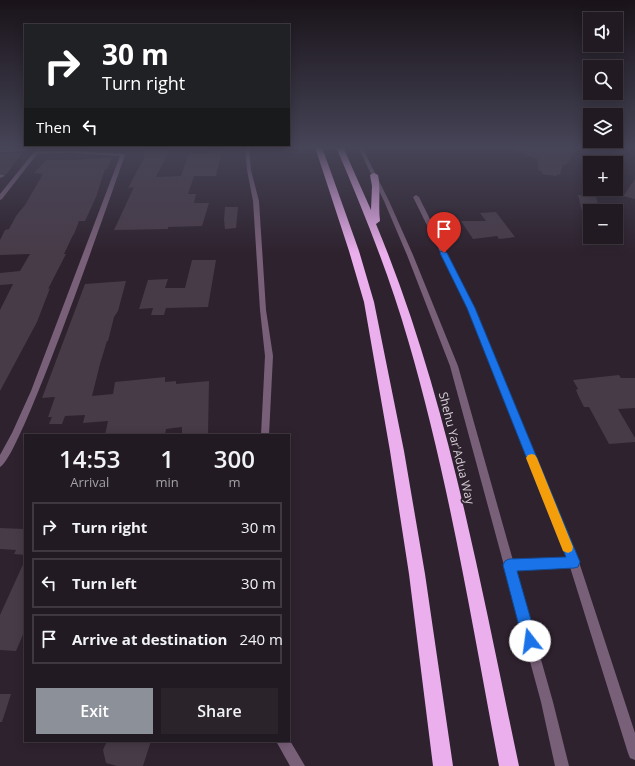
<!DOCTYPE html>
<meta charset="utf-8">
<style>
:root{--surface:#221a22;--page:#2a232a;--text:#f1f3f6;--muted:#a2a1a5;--line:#3f3840;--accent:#8c9099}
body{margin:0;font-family:"Open Sans",sans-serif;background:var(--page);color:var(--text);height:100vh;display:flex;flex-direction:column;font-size:15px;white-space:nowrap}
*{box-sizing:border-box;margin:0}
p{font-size:13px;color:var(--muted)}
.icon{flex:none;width:22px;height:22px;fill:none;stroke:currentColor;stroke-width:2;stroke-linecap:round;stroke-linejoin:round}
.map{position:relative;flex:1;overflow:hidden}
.panel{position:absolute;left:24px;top:434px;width:266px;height:308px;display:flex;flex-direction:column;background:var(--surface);border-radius:0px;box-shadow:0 2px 10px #0003,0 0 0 1px var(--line)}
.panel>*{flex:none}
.top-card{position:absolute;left:24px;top:24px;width:266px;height:122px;border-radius:0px;box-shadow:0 2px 10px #0003,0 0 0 1px var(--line);background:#202124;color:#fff;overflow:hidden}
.fabs{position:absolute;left:583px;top:12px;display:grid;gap:8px}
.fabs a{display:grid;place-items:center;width:40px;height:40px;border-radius:0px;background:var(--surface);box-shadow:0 2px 10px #0003,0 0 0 1px var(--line);font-size:20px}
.pin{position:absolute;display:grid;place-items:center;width:34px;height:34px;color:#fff;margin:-41px -17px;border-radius:50% 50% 50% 0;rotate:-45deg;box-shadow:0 0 4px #0007}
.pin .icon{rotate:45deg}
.me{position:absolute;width:44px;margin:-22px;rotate:345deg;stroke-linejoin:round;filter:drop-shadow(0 0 3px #0008)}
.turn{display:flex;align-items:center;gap:14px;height:84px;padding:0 12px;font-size:18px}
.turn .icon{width:52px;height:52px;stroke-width:2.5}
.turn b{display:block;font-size:28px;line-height:34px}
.then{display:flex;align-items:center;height:38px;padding:0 12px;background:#0003;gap:8px;font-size:15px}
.eta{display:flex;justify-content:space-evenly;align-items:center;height:68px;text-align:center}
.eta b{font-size:24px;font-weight:600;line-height:28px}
.button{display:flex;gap:8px;margin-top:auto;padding:8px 12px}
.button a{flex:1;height:46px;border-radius:0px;background:var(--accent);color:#fff;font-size:16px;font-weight:600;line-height:46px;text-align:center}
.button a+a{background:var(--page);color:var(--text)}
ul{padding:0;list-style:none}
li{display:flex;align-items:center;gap:12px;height:50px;margin:0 8px 6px;padding:0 4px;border:2px solid var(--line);border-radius:0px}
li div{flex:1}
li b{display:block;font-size:15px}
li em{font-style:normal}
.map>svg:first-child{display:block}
.building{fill:#483b48}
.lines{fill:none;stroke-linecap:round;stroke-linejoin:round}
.minor{fill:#796079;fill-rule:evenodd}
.tertiary{fill:#796079;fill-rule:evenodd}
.motorway{fill:#ecafee;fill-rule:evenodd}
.route{fill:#1a73e8;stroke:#114b97}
.slow{fill:#f59e0b}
.labels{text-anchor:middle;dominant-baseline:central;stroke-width:3.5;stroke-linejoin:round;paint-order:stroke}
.street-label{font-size:12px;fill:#d7cfd7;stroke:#2e222e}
</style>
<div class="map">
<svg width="635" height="766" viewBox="0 0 635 766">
<rect width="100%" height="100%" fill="#2e222e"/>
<g class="building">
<polygon points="144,147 171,147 156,177 181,176 189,153 210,153 210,151 222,150 216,176 194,176 188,194 196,194 194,203 209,203 202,226 168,227 168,229 114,230 134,187 128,188 144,158"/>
<polygon points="510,147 562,147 574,149 570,160 565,165 563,164 560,175 557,174 557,176 542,174 542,171 539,171 537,159"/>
<polygon points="0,153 0,154 22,153 6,175 0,173"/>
<polygon points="112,158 107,169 105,169 96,197 85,221 79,221 74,234 73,235 64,254 66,254 48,289 50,288 37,322 0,391 0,310 13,284 0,285 0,273 20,271 30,254 0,255 0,240 5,230 9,229 16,216 25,205 43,174 34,173 46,160 82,160 83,159"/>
<polygon points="635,179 635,199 623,196"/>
<polygon points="578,195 596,197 600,211 582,211"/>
<polygon points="225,207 238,207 236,228 225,229 224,220"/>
<polygon points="496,212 515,237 499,239 497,236 473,239 461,221 486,221 480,213"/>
<polygon points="192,260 216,260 208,307 166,308 164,315 151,315 153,308 139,309 148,280 168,279 165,288 185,288"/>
<polygon points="126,281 118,311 114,317 108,341 107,341 100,364 92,396 113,394 115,382 165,377 165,382 176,381 176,384 209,381 208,435 182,435 182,427 166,429 165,435 105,435 108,421 83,423 85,415 65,416 62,424 49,424 52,417 48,417 55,397 42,398 85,284"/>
<polygon points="619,375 621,378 635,378 635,408 618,409 635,438 635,442 609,444 589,407 584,407 578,395 576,390 578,389 573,380"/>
<polygon points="0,528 25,529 25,555 14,554 16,550 0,549"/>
<polygon points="25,560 25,630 16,651 0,650 0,615"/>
<polygon points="0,694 11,694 2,722 0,722"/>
<polygon points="107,741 151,741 143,766 117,766 106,763 103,750"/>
</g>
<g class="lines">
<g class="minor">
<path d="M38,147H42L39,151H71L123,154L125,155C112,192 20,460 0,467V455L12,433L31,391L120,156L71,153L37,154L2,199L0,200V194Z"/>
<polygon points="245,147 249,147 251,170 259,201 266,310 273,356 269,435 261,435 265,356 260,310 253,201 247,170"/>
<polygon points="25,149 25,151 23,151 0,152 0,150"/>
<polygon points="0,174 4,175 5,176 0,178"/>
<polygon points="416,195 419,197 474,308 579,562 635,733 635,760 630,758 628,753 570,567 509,570 505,569 504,565 505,561 509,560 567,557 468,308 413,197"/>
<polygon points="289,739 305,766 290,766 276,741 289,741"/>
</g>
<g class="tertiary">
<polygon points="358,147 362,147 389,201 413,255 458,366 553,702 569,766 555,766 541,702 450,366 407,255 384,201"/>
<polygon points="629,147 635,147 635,149 629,148"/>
</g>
<g class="motorway">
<polygon points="315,147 322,147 359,251 374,302 404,451 425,574 453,766 433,766 409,574 390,451 364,302 349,251"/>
<path d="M336,147H343L371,210L372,186L370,175L374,173L378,175C381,190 378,205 380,221L376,224C448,397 480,583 519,766H499C472,624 449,480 408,340C389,274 363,210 336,147Z"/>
</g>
</g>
<linearGradient id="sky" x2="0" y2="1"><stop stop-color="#191319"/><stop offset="0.58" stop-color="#464457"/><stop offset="1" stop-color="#464457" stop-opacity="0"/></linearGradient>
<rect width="635" height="254" fill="url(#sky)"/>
<polygon class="route" points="441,251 447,253 475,308 580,562 578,567 574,568 517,571 537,641 535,646 530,648 525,646 523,641 503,565 505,561 509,559 566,557 467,308 440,253"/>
<polygon class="slow" points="532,454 535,455 537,458 573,547 572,551 568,553 563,551 526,458 528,455"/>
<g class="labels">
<g class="street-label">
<text transform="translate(457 448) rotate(76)">Shehu Yar'Adua Way</text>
</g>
</g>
</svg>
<div class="fabs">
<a><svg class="icon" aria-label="sound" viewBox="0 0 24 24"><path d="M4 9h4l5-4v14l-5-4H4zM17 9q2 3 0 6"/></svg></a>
<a><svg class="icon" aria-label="search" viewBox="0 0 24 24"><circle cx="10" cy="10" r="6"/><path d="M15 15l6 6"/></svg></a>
<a><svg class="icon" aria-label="layers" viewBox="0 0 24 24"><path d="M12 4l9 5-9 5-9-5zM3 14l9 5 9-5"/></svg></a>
<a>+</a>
<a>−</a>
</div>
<div class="pin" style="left:444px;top:253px;background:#d93025"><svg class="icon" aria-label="arrive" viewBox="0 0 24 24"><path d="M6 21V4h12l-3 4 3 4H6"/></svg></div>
<svg class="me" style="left:530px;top:641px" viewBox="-20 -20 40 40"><circle r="19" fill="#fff"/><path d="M0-13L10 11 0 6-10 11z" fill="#1a73e8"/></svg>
<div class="top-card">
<div class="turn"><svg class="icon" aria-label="right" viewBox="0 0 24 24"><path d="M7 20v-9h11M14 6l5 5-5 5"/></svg><div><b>30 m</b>Turn right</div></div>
<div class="then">Then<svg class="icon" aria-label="left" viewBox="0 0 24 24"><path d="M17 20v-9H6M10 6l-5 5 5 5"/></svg></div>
</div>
<section class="panel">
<div class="eta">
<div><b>14:53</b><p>Arrival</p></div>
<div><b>1</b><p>min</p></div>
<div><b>300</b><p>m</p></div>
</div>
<ul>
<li><svg class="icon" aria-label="right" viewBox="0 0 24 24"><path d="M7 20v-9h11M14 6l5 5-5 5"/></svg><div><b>Turn right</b></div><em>30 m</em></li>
<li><svg class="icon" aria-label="left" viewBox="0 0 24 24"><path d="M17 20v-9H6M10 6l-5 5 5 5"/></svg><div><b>Turn left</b></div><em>30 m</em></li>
<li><svg class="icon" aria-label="arrive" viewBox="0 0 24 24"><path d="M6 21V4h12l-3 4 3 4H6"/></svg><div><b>Arrive at destination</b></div><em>240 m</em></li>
</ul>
<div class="button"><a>Exit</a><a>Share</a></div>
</section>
</div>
